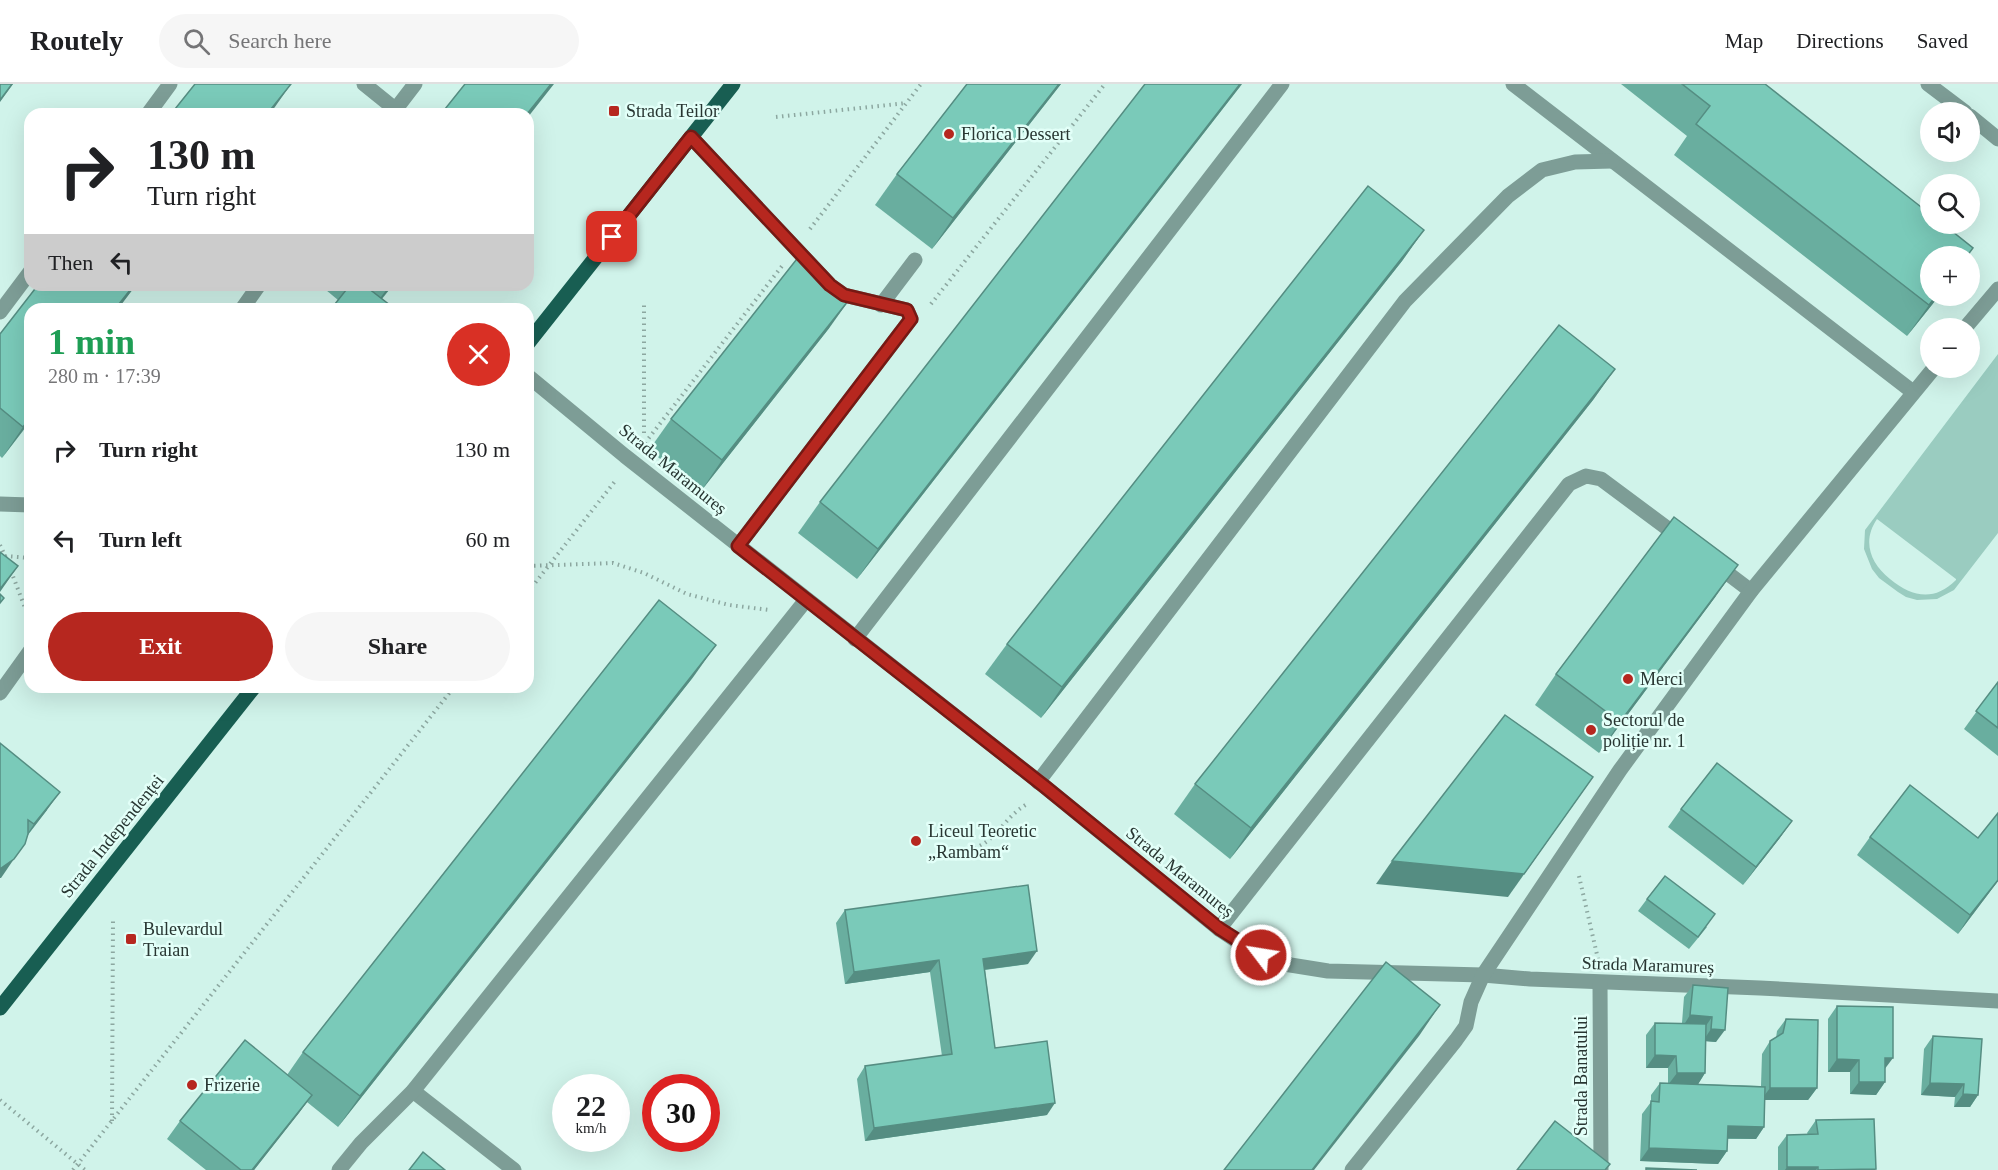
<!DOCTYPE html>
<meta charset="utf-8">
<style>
:root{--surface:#fff;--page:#f6f6f6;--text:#202124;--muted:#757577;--line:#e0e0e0;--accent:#b6271f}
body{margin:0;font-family:"Times New Roman",serif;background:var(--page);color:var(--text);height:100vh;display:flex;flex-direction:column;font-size:22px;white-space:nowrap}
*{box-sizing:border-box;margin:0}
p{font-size:20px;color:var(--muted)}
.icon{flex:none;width:33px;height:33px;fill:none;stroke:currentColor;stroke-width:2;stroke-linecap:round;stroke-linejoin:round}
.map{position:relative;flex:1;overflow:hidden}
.panel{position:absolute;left:24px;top:219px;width:510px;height:390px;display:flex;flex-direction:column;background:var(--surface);border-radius:18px;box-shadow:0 6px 24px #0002}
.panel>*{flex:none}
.guide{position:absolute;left:24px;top:24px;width:510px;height:183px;border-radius:18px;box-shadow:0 6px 24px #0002;background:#fff;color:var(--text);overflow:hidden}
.tools{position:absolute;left:1920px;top:18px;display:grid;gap:12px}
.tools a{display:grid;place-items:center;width:60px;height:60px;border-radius:50%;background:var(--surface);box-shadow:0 6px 24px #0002;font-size:30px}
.speed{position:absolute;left:552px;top:990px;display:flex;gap:12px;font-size:30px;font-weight:700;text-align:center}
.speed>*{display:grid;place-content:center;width:78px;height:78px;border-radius:50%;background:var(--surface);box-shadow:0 6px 24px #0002;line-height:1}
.speed small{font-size:15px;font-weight:400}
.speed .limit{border:9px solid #d22;background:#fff;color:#111}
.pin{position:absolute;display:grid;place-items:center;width:51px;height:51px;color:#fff;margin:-26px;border-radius:12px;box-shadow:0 3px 9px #0006}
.me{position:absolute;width:66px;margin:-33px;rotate:301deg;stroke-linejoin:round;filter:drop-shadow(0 0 4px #0008)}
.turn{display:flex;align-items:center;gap:21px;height:126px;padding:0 24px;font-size:27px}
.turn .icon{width:78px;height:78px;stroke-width:2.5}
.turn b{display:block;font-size:42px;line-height:51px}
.then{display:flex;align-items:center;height:57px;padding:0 24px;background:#0003;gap:12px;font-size:22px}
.round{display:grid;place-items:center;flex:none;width:63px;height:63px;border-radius:32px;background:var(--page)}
.head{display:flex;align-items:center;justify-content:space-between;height:102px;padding:0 24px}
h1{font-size:36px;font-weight:700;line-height:45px;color:#1e9e55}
.action{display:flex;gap:12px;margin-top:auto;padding:12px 24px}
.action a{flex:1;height:69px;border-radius:36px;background:var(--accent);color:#fff;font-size:24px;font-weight:700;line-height:69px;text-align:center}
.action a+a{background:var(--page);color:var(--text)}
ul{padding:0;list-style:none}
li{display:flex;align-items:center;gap:18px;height:90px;padding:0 24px}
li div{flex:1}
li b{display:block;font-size:22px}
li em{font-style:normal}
header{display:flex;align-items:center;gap:36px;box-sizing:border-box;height:84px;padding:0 30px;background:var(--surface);border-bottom:2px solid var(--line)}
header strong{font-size:28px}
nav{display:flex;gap:33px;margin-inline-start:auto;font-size:21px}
.search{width:420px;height:54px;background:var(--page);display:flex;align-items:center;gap:15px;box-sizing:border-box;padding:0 21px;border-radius:33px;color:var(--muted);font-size:22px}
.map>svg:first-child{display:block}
.green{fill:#9accc0;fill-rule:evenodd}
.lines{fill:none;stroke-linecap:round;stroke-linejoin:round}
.path{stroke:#8ca7a0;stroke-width:4;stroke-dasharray:1.5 4.5;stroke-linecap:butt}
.minor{stroke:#7d9d96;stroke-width:15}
.major{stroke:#185e52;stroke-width:15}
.wall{fill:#69ae9f}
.shaded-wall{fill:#558d82}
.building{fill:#7acab9;stroke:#558d82;stroke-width:1.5}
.route-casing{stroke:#761914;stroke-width:15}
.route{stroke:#b6271f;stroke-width:10}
.poi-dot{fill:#b6271f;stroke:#e2fff8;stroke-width:2}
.labels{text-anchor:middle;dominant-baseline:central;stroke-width:5;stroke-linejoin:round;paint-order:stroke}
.poi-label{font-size:18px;fill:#283632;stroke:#e2fff8;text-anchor:start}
.street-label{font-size:18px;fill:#283632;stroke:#e2fff8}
</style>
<header>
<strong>Routely</strong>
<div class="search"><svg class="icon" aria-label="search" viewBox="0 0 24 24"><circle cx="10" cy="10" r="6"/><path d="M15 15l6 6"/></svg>Search here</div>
<nav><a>Map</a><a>Directions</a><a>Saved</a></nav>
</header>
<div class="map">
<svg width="1998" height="1086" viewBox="0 0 1998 1086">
<rect width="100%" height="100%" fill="#d0f3ea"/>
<path class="green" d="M1998,270V449L1954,506L1937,515L1917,516L1906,513L1898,508L1879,494L1872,485L1864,465L1865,446ZM1877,435L1956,495V496C1934,518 1912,513 1890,495C1870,479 1862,457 1877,435Z"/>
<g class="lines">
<g class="path">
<polyline points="776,33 907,19"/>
<polyline points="810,145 921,0"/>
<polyline points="931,220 1105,0"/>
<polyline points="644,349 644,220"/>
<polyline points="645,359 782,182"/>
<polyline points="0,461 6,474"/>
<polyline points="5,472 30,474"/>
<polyline points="528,482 613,479 644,489 687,510 729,521 769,526"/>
<polyline points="11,487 30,537"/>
<polyline points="528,508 616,396"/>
<path d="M963,768C998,760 1000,736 1027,720"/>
<polyline points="1579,792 1598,875"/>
<polyline points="0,1016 85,1086"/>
<polyline points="112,1037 113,836"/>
<polyline points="73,1086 454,603"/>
</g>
<g class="minor">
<polyline points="364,0 395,25"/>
<polyline points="1513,0 1913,308"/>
<polyline points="1928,0 1965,28"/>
<polyline points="148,30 170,0"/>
<polyline points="392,30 415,0"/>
<polyline points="1970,32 1998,55"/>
<polyline points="691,53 830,201 844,211 907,226 911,235 738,462"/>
<polyline points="881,221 915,176"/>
<polyline points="242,225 259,201"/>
<polyline points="0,228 30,188"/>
<polyline points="1965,244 1998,205"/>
<polyline points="528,292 625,372 1044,702 1219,845 1243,861 1278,879 1328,887 1483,891 1530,895 1760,904 1998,917"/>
<polyline points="0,420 30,421"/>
<polyline points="1714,479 1751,507"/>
<polyline points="855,555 1282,0"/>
<polyline points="0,609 30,567"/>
<polyline points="1038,698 1405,217 1508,112 1542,86 1575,78 1612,77"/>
<polyline points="1219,845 1569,400 1586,392 1601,395 1683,456"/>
<polyline points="1600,899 1601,1086"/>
<polyline points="413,1007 514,1086"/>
<polyline points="339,1086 361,1059 413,1007 806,516"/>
<polyline points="1352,1086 1456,956 1466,942 1471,918 1483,891 1620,686 1751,507 1934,284"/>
</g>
<g class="major">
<polyline points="528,259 733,0"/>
<polyline points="0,924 254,603"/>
</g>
</g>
<g class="wall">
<polygon points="967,0 1061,0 932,165 875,121 897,90"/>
<polygon points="1242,0 857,495 798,449 820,418"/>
<polygon points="1621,0 1765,0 1973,164 1967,172 1930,172 1930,212 1939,212 1907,252 1674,71 1687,52"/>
<polygon points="1424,146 1402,177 1041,634 985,590 1007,560"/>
<polygon points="38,201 136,201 2,374 0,372 0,250"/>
<polygon points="320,201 393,201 382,215 338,216"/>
<polygon points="830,243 701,407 649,366 671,335"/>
<polygon points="1615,285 1593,316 1230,775 1174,730 1195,700"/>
<polygon points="1716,512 1599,669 1535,621 1556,590"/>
<polygon points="694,592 338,1043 307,1018 254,1086 206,1086 167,1055 180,1037 287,991 303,968"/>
<polygon points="1998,598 1998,672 1964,645"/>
<polygon points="0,659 47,726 28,751 0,794"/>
<polygon points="1681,725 1792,737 1779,755 1743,801 1668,743"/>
<polygon points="1870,753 1978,754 1998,797 1958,850 1857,771"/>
<polygon points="1647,815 1707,843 1689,865 1638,827"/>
<polygon points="845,826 1028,880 985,886 995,964 1047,1031 865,1057 857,995 865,982 942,972 930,888 845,900 836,839"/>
<polygon points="1693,901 1728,904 1716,958 1706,957 1705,989 1698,1000 1761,1002 1762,970 1770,957 1776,954 1777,947 1786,935 1817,1004 1808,1016 1765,1016 1764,1043 1756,1055 1727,1055 1727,1067 1718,1080 1640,1077 1642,1030 1651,1018 1651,1011 1660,999 1668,999 1668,984 1646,984 1646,951 1655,939 1682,939 1684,913"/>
<polygon points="1837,922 1885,986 1885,998 1876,1011 1850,1010 1850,988 1828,988 1828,935"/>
<polygon points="1933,952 1978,1011 1970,1023 1954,1023 1955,1013 1921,1011 1924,965"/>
<polygon points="1816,1036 1875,1086 1778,1086 1778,1063 1787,1051 1808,1051 1807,1049"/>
</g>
<g class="shaded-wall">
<polygon points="12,0 13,0 0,18 0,16"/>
<polygon points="291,0 270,30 267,30"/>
<polygon points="551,0 554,0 528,33 528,30 527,30"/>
<polygon points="1059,0 1061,0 932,165 953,134"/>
<polygon points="1240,0 1242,0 857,495 878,465"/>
<polygon points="1424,146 1402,177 1041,634 1062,603"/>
<polygon points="134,201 136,201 118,225 115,225"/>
<polygon points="390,201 393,201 373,225 372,225"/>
<polygon points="852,212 830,243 701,407 722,376"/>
<polygon points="1936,212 1939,212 1907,252 1929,221"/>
<polygon points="1615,285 1593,316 1230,775 1251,744"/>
<polygon points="30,334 30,337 2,374 23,343"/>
<polygon points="1738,481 1716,512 1599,669 1620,638"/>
<polygon points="18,482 0,508 0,505"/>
<polygon points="716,561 694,592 338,1043 360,1012"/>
<polygon points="1593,693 1508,813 1376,800 1392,777"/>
<polygon points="60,708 47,726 22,758 34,740"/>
<polygon points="1792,737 1779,755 1743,801 1756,783"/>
<polygon points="14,775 1,794 0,794 0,785"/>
<polygon points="1998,796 1998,797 1958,850 1970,831"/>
<polygon points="1037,867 1028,880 974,887 983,875"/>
<polygon points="939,876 930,888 845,900 854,888"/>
<polygon points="1440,921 1419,952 1314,1086 1312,1086"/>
<polygon points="1690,931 1712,933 1703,946 1682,944"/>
<polygon points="1711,945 1725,946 1716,958 1703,957"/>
<polygon points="1655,971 1676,972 1668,984 1646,984"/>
<polygon points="1885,974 1893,974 1884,986"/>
<polygon points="1837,975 1859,976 1850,988 1828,988"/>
<polygon points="1677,989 1705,989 1697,1002 1668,1001"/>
<polygon points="1859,998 1885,998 1876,1011 1850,1010"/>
<polygon points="1930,999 1964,1000 1955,1013 1921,1011"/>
<polygon points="1770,1004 1817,1004 1808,1016 1761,1016"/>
<polygon points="1963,1010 1978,1011 1970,1023 1954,1023"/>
<polygon points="312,1011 299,1029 254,1086 252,1086"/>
<polygon points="1055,1019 1047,1031 865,1057 874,1044"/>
<polygon points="1728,1042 1764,1043 1756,1055 1719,1054"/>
<polygon points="1649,1064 1727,1067 1718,1080 1640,1077"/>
<polygon points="1787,1083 1818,1083 1816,1086 1785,1086"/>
<polygon points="1876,1085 1875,1086 1839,1086"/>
</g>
<g class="building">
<polygon points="0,0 12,0 0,16"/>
<polygon points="195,0 291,0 267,30 171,30"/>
<polygon points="465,0 551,0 527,30 441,30"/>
<polygon points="967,0 1059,0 953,134 897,90"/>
<polygon points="1145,0 1240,0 878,465 820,418"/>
<polygon points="1682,0 1765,0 1930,130 1930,140 1943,140 1973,164 1967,172 1930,172 1930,212 1936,212 1929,221 1696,40 1710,22"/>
<polygon points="1368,102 1424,146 1062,603 1007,560"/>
<polygon points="800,171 852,212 722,376 671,335"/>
<polygon points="38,201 134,201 115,225 30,225 30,334 23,343 0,324 0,250"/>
<polygon points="350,201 364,201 395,225 331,225"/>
<polygon points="380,201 390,201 386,206"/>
<polygon points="1559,241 1615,285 1251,744 1195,700"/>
<polygon points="1674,433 1738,481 1620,638 1556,590"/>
<polygon points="0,468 18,482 0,505"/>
<polygon points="0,510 4,514 0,519"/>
<polygon points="659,516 716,561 360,1012 303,968"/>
<polygon points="1998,598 1998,644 1976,627"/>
<polygon points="1505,631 1593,693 1524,790 1392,777"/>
<polygon points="0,659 60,708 34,740 28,736 28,750 25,760 14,775 0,785"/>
<polygon points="1717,679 1792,737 1756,783 1681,725"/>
<polygon points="1910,701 1978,754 1998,729 1998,796 1970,831 1870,753"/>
<polygon points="1665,792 1715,830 1698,853 1647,815"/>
<polygon points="1028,801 1037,867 983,875 995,964 1047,957 1055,1019 874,1044 865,982 952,970 939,876 854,888 845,826"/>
<polygon points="1386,878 1440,921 1312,1086 1224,1086"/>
<polygon points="1693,901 1728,904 1725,946 1711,945 1712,933 1690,931"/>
<polygon points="1837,922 1893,923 1893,974 1885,974 1885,998 1859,998 1859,976 1837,975"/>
<polygon points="1786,935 1818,936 1817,1004 1770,1004 1770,957 1783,949"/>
<polygon points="1655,939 1706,940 1705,989 1677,989 1676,972 1655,971"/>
<polygon points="1933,952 1982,955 1978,1011 1963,1010 1964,1000 1930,999"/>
<polygon points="245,956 312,1011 252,1086 241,1086 180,1037"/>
<polygon points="1660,999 1765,1003 1764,1043 1728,1042 1727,1067 1649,1064 1651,1017 1659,1018"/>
<polygon points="1874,1035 1876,1085 1818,1086 1818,1083 1787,1083 1787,1051 1818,1050 1816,1036"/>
<polygon points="1555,1037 1610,1080 1605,1086 1517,1086"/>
<polygon points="423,1068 445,1086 409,1086"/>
<polygon points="1646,1084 1697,1086 1646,1086"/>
</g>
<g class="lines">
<defs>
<polyline id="route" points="612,153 691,53 830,201 844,211 907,226 911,235 738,462 1044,702 1220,845 1261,871"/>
</defs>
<use href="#route" class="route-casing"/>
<use href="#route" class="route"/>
</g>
<g class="poi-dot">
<rect x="608" y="21" width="12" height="12" rx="3"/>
<circle cx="949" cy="50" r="6"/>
<circle cx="1628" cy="595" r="6"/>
<circle cx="1591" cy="646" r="6"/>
<circle cx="916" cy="757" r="6"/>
<rect x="125" y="849" width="12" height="12" rx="3"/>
<circle cx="192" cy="1001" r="6"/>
</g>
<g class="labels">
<g class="poi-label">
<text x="626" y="27">Strada Teilor</text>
<text x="961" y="50">Florica Dessert</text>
<text x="1640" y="595">Merci</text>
<text x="1603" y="636">Sectorul de<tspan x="1603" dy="21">poliție nr. 1</tspan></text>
<text x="928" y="747">Liceul Teoretic<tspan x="928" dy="21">„Rambam“</tspan></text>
<text x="143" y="845">Bulevardul<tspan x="143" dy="21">Traian</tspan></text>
<text x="204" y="1001">Frizerie</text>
</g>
<g class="street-label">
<text transform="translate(673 385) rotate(39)">Strada Maramureș</text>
<text transform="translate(112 752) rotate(-51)">Strada Independenței</text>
<text transform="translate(1180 788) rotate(39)">Strada Maramureș</text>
<text transform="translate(1648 881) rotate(2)">Strada Maramureș</text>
<text transform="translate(1581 992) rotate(-90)">Strada Banatului</text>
</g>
</g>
</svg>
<div class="tools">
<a><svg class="icon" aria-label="sound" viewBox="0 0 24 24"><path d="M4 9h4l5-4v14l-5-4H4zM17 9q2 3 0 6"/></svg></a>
<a><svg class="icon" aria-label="search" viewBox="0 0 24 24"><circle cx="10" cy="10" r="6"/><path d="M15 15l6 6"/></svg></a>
<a>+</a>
<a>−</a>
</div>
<div class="speed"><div>22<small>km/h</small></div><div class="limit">30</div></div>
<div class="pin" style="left:612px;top:153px;background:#d93025"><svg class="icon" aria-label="arrive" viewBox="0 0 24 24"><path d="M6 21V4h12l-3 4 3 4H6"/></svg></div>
<svg class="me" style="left:1261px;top:871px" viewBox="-20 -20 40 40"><circle r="17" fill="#b6271f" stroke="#fff" stroke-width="3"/><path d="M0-11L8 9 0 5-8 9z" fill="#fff"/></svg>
<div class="guide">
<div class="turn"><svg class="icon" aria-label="right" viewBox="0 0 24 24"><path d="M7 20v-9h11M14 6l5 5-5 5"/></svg><div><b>130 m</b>Turn right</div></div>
<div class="then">Then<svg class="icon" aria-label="left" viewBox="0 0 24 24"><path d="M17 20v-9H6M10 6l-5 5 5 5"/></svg></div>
</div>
<section class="panel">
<div class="head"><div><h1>1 min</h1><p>280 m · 17:39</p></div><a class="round" style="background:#d93025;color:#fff"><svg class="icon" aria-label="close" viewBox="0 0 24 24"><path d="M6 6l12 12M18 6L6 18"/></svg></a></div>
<ul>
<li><svg class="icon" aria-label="right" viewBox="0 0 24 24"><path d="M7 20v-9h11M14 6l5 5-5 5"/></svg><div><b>Turn right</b></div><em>130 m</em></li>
<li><svg class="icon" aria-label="left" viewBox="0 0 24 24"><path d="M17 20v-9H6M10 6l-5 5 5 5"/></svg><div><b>Turn left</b></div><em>60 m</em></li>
</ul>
<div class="action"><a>Exit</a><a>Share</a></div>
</section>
</div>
